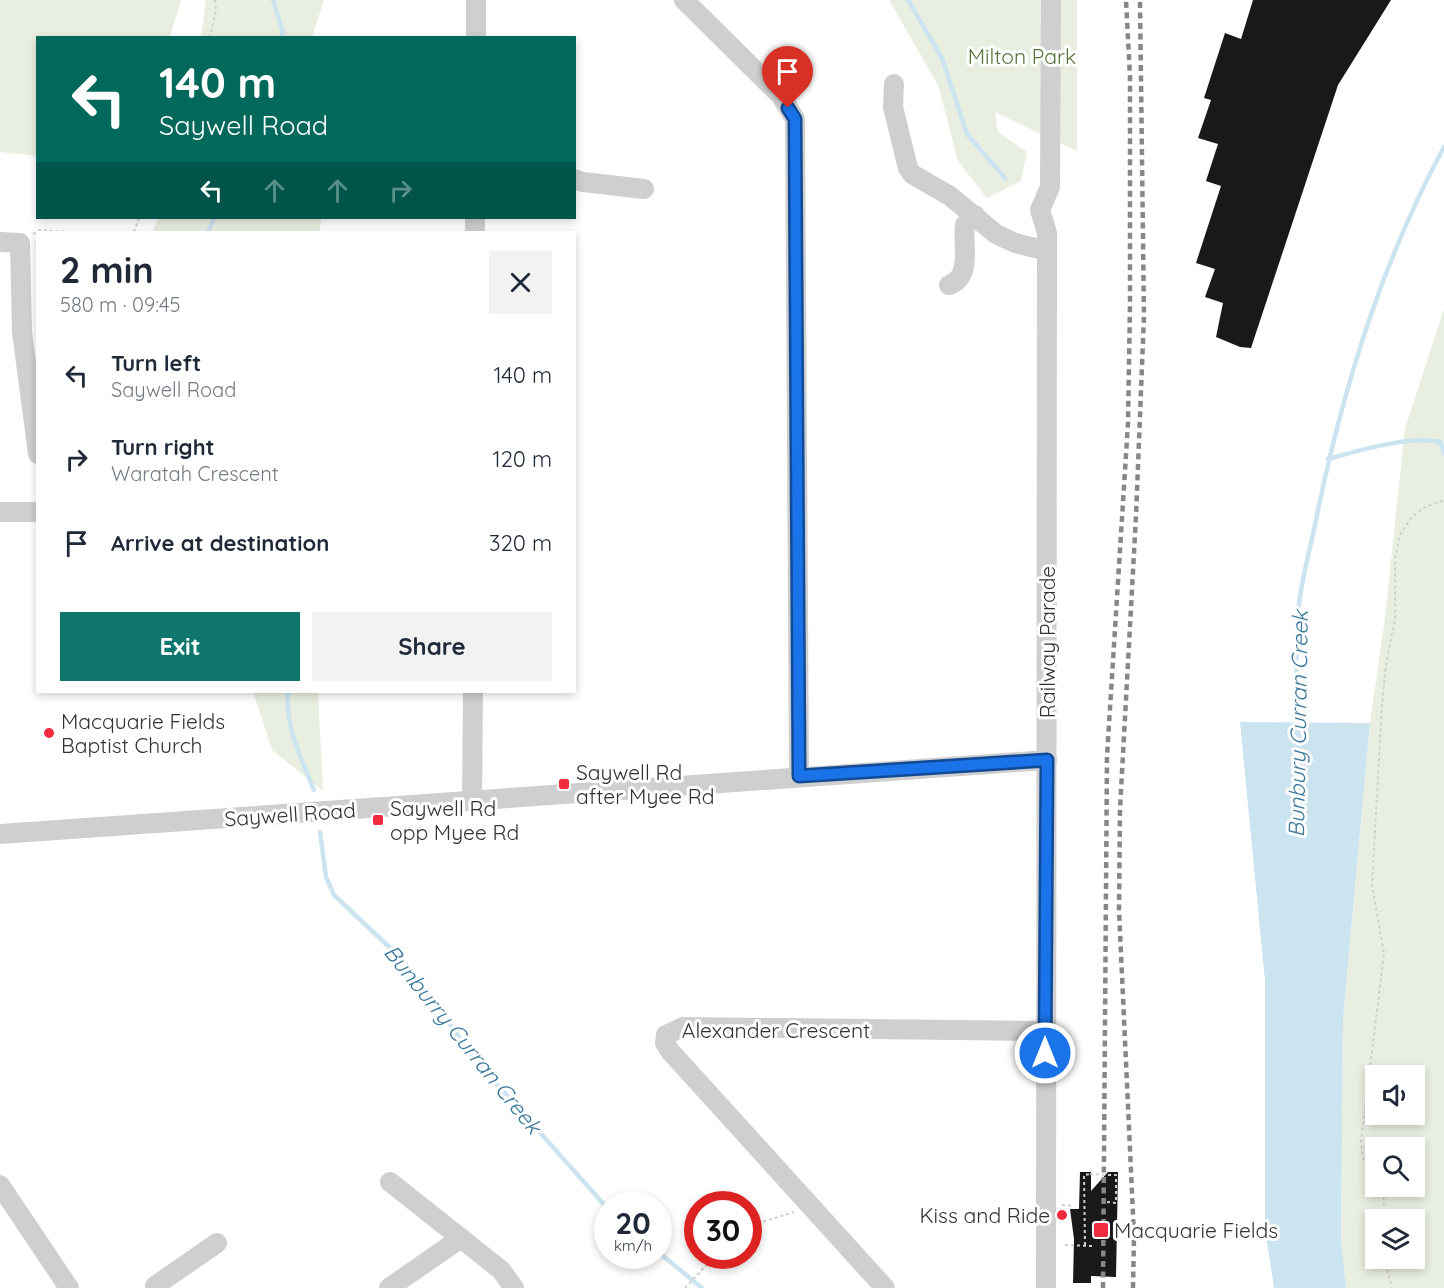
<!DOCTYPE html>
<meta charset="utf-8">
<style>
:root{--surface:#fff;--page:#f2f2f3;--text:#1f2937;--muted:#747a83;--accent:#0f766e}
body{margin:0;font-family:Quicksand,sans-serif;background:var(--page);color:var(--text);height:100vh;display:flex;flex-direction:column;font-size:22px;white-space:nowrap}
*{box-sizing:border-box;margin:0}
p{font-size:20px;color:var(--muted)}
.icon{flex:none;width:33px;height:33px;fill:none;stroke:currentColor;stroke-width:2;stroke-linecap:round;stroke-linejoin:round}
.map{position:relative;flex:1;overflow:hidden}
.side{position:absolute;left:36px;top:231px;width:540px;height:462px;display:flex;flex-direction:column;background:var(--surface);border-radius:0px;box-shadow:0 3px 9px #0003}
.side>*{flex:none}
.banner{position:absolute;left:36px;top:36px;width:540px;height:183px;border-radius:0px;box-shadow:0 3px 9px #0003;background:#00695c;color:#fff;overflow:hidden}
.fabs{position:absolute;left:1365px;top:1065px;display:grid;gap:12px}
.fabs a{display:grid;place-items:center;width:60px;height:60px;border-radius:0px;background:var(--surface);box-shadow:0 3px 9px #0003;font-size:30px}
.speed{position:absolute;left:594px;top:1191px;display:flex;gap:12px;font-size:30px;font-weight:700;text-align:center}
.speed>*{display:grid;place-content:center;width:78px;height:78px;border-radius:50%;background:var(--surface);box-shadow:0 3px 9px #0003;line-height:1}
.speed small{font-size:15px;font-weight:400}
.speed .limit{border:9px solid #d22;background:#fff;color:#111}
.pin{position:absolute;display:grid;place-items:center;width:51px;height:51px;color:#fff;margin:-62px -26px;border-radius:50% 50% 50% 0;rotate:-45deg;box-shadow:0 0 6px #0007}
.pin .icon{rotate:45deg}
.me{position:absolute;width:66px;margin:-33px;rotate:0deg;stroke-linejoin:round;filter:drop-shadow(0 0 4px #0008)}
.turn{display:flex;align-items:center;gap:21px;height:126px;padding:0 24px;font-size:27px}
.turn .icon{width:78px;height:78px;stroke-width:2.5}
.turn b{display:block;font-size:42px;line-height:51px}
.lanes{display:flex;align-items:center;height:57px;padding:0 24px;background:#0003;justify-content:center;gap:30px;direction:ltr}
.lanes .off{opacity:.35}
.round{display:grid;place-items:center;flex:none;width:63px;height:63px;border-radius:0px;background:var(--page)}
.headline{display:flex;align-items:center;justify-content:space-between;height:102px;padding:0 24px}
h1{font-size:36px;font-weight:800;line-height:45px}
.action{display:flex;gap:12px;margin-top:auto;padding:12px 24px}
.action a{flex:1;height:69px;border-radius:0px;background:var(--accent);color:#fff;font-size:24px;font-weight:800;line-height:69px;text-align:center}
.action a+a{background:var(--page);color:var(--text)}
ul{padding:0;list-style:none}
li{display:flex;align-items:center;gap:18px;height:84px;padding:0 24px}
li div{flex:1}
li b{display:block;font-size:22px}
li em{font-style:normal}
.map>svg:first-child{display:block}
.green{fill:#e9efe0;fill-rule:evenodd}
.water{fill:#cce3f0}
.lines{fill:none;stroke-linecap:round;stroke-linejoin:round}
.stream{stroke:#cce3f0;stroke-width:4.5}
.building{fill:#191919}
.path{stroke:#cfcfcf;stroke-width:2;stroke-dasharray:3 3;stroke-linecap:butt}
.minor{stroke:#cfcfcf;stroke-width:20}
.rail{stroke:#878787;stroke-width:4.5;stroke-dasharray:6 4.5;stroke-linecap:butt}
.path-bridge{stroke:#cfcfcf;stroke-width:2;stroke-dasharray:3 3;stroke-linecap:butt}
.route-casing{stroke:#114b97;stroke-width:15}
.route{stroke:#1a73e8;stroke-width:10}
.poi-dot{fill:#f22b40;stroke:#fff;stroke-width:2}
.labels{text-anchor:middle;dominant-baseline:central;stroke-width:6;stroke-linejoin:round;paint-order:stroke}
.park-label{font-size:21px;fill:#57723b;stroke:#fff}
.street-label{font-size:21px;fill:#323232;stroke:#fff}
.poi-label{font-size:21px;fill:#323232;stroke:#fff;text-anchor:start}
.water-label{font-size:22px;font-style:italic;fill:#38789c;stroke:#fff}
</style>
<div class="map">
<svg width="1444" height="1288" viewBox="0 0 1444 1288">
<rect width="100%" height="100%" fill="#fff"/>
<g class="green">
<polygon points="0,0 181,0 170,37 38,38 37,156 0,152"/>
<polygon points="206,0 324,0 312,37 201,37"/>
<polygon points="889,0 1077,0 1077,151 995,112 998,132 1027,152 1021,181 987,198 958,161 938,85"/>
<polygon points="158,218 322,218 319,232 153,232"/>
<path d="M1444,309V1288H1346L1341,1241L1343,1019L1370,723L1385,618L1405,428ZM1376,1076H1414V1114H1376ZM1376,1148H1414V1186H1376ZM1376,1220H1414V1258H1376Z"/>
<polygon points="253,692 318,692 323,791 272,750"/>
</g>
<polygon class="water" points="1240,722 1370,723 1343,1019 1341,1240 1346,1288 1274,1288 1265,1230 1265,981"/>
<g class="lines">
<g class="stream">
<polyline points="273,0 283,32 281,38"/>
<polyline points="908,0 942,58 967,134 1005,178"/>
<polyline points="208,232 214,218"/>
<path d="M1328,459C1358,451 1410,435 1440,442L1444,453"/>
<path d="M288,692C285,726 301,758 314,790"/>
<path d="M1297,728C1297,690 1295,652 1298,614C1300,583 1310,551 1316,520C1342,391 1381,263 1444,147"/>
<polyline points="320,832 326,877 334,895 404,961 478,1063 608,1209"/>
<polyline points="658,1252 702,1288"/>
</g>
</g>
<g class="building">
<polygon points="1253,0 1391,0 1338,85 1251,348 1240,347 1216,337 1223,303 1205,297 1215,269 1196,263 1221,186 1206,181 1218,144 1198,138 1211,100 1204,98 1225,33 1241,39"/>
<polygon points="1080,1172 1091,1172 1091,1191 1108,1172 1118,1172 1116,1277 1091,1276 1091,1283 1073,1283 1074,1239 1070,1209 1079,1209"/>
</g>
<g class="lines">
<g class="path">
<polyline points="210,38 216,10 215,0"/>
<polyline points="134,232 139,218"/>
<polyline points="33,234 39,230 68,232"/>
<polyline points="1376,1181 1363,1158 1361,1142 1384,953 1372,886 1382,704 1386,664 1395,620 1395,559 1400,535 1411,518 1423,508 1444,500"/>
<polyline points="1379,1186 1384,1200 1383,1220"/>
<polyline points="1107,1202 1116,1203 1116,1175 1109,1175"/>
<polyline points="1062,1205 1074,1206"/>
<polyline points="748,1231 759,1223 794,1212"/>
<polyline points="1065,1245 1092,1246"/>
<polyline points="1085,1245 1084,1175 1090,1174"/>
<polyline points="1384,1258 1392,1288"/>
<polyline points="685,1288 715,1256"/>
</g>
<g class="minor">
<polyline points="684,0 781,96 795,119 799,776"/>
<polyline points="476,38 476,0"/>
<polyline points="894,84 893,107 908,168 912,174 950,196 996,234 1015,243 1047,251"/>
<polyline points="574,179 583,182 644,189"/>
<polyline points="475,232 475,218"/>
<polyline points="0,242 20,243 22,332 38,454"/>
<path d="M949,285C973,277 962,244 965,225L975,215"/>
<polyline points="0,512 38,512"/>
<polyline points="472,801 473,692"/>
<polyline points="0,834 1047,760"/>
<polyline points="390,1182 501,1270 514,1288"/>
<polyline points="0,1185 69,1288"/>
<polyline points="155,1286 217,1243"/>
<polyline points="389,1288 461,1238"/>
<polyline points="885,1288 670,1051 665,1043 666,1035 683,1027 1045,1031"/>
<polyline points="1046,1288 1047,233 1040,210 1050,187 1051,0"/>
</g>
<g class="rail">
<polyline points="1103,1288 1107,756 1128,423 1130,304 1130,77 1126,0"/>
<polyline points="1133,1288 1134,1236 1119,910 1120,809 1136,516 1144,316 1140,0"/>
</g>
<polyline class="path-bridge" points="1090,1174 1109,1175"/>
</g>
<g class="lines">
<defs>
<polyline id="route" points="788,108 795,119 799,776 1047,760 1045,1053"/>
</defs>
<use href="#route" class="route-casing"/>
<use href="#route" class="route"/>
</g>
<g class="poi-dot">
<circle cx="49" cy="733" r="6"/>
<rect x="558" y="778" width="12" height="12" rx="3"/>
<rect x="372" y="814" width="12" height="12" rx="3"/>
<circle cx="1062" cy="1215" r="6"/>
<rect x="1093" y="1222" width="16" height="16" rx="3"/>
</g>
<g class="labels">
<g class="park-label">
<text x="1022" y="56">Milton Park</text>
</g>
<g class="street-label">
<text transform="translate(1047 642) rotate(-90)">Railway Parade</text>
<text transform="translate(290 814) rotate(-4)">Saywell Road</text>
<text x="776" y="1030">Alexander Crescent</text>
</g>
<g class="poi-label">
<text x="61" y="721">Macquarie Fields<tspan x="61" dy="24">Baptist Church</tspan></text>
<text x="576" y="772">Saywell Rd<tspan x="576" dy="24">after Myee Rd</tspan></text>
<text x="390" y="808">Saywell Rd<tspan x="390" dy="24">opp Myee Rd</tspan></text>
<text x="1050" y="1215" text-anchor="end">Kiss and Ride</text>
<text x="1114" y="1230">Macquarie Fields</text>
</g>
<g class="water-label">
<text transform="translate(1298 724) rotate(-89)">Bunbury Curran Creek</text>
<text transform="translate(463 1039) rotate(51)">Bunburry Curran Creek</text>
</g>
</g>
</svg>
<div class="fabs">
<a><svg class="icon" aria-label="sound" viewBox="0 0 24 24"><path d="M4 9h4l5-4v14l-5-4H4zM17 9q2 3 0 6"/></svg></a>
<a><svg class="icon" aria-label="search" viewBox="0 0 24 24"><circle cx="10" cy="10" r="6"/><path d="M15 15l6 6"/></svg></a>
<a><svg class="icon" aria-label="layers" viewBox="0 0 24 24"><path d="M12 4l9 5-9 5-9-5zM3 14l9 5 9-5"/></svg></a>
</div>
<div class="speed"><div>20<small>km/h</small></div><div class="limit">30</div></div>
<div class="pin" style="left:788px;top:108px;background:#d93025"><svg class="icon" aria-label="arrive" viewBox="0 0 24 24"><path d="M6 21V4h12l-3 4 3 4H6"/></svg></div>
<svg class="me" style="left:1045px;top:1053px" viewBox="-20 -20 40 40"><circle r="17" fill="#1a73e8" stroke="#fff" stroke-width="3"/><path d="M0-11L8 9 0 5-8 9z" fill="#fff"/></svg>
<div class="banner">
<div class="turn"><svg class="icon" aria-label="left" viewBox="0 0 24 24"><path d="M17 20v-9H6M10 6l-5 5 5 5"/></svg><div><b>140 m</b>Saywell Road</div></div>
<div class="lanes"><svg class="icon" aria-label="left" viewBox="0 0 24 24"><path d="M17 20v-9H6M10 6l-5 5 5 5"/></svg><svg class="icon off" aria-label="ahead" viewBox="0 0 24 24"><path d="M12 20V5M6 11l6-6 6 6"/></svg><svg class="icon off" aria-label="ahead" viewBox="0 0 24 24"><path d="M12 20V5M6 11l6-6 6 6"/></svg><svg class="icon off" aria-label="right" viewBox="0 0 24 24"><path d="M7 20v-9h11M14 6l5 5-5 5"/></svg></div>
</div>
<section class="side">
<div class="headline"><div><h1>2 min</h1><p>580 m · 09:45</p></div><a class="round"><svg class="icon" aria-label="close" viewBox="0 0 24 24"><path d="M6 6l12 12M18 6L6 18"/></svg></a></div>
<ul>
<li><svg class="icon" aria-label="left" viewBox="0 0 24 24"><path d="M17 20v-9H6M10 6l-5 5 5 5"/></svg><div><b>Turn left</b><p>Saywell Road</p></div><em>140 m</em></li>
<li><svg class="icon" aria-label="right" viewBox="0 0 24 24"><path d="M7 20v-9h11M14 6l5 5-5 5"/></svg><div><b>Turn right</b><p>Waratah Crescent</p></div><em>120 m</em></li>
<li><svg class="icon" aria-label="arrive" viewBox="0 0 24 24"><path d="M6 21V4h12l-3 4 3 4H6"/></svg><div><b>Arrive at destination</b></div><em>320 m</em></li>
</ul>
<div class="action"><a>Exit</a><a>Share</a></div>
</section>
</div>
